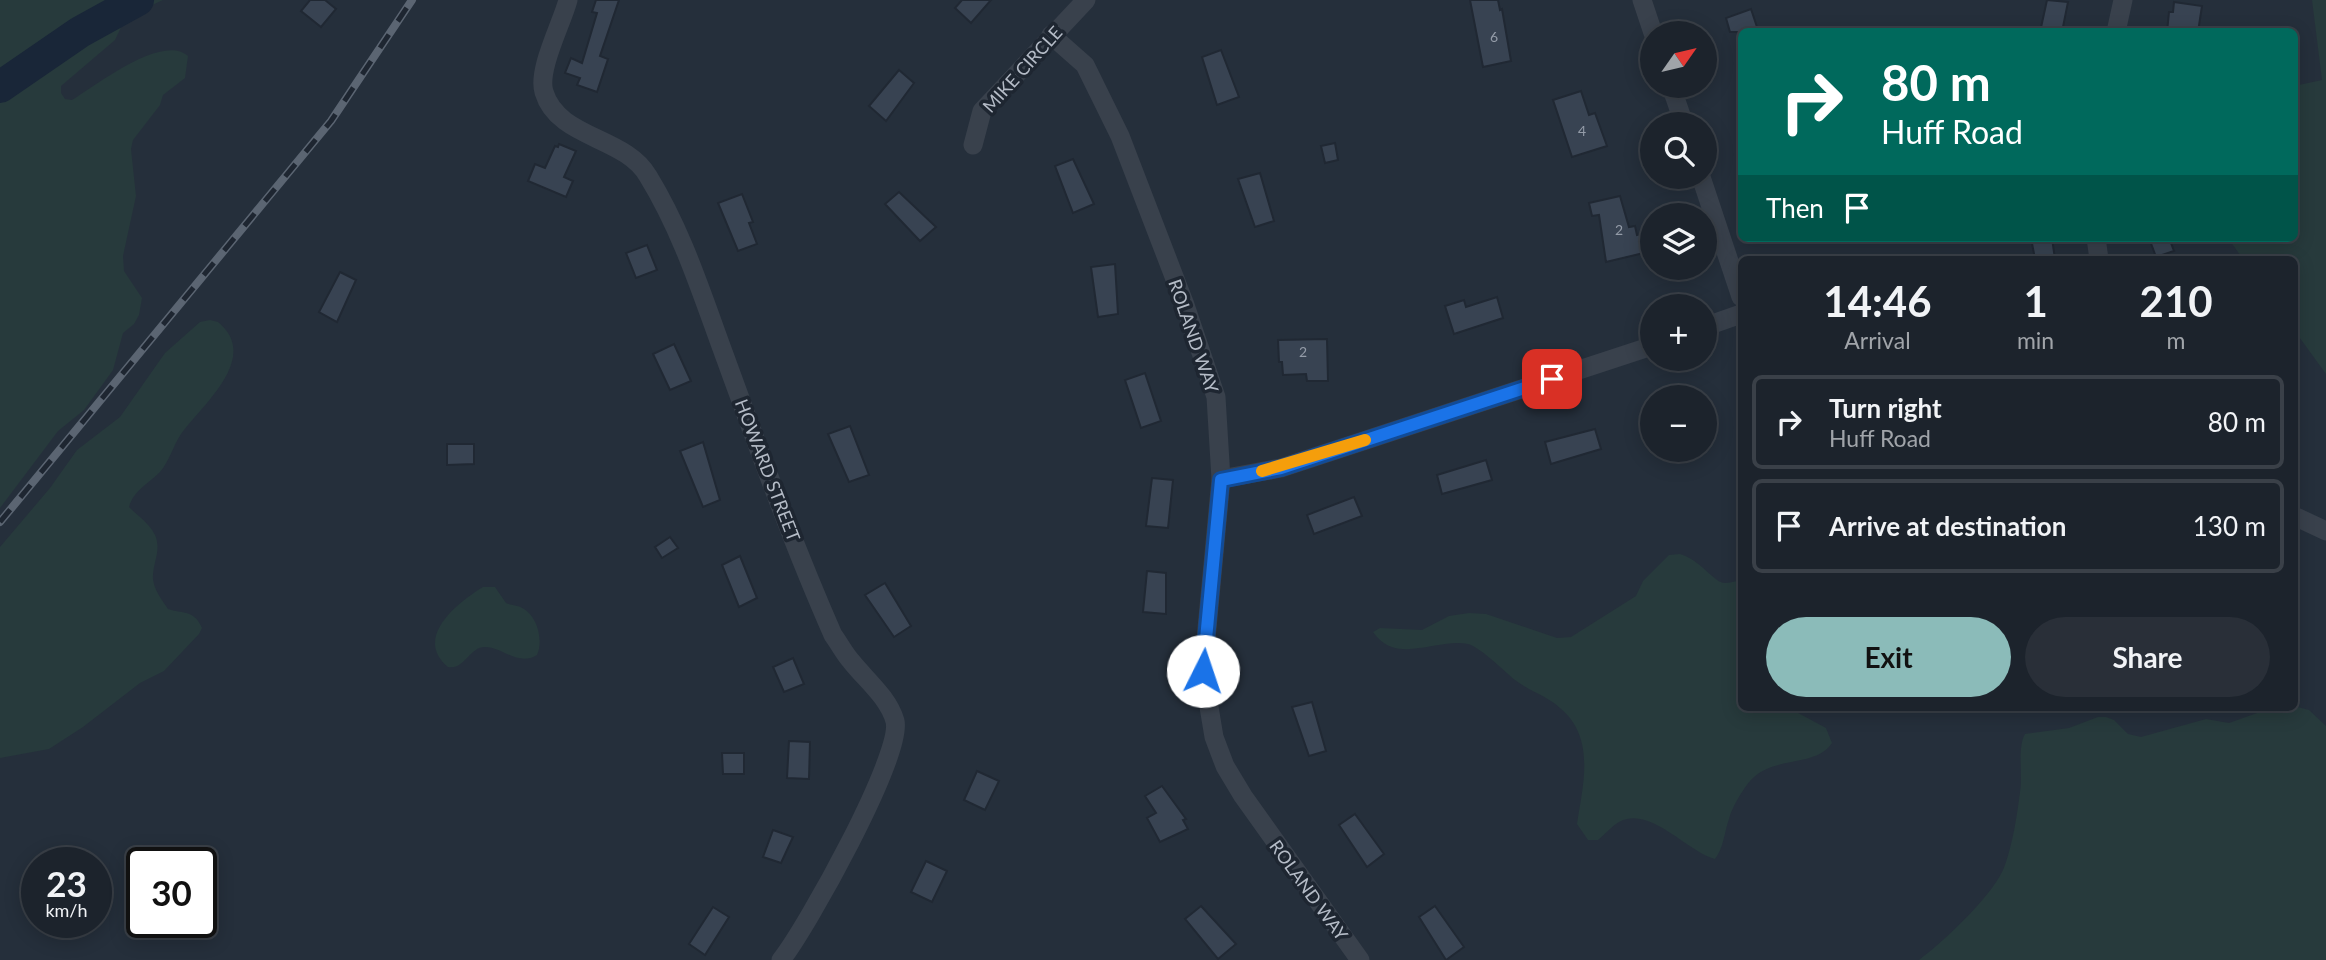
<!DOCTYPE html>
<meta charset="utf-8">
<style>
:root{--surface:#1c232c;--page:#292f38;--text:#f1f3f6;--muted:#a0a4a9;--line:#3a4048;--accent:#8bbbb9}
body{margin:0;font-family:Lato,sans-serif;background:var(--page);color:var(--text);height:100vh;display:flex;flex-direction:column;font-size:26px;white-space:nowrap}
*{box-sizing:border-box;margin:0}
p{font-size:23px;color:var(--muted)}
.icon{flex:none;width:38px;height:38px;fill:none;stroke:currentColor;stroke-width:2;stroke-linecap:round;stroke-linejoin:round}
.map{position:relative;flex:1;overflow:hidden}
.drawer{position:absolute;left:1738px;top:256px;width:560px;height:455px;display:flex;flex-direction:column;background:var(--surface);border-radius:10px;box-shadow:0 4px 18px #0003,0 0 0 2px var(--line)}
.drawer>*{flex:none}
.banner{position:absolute;left:1738px;top:28px;width:560px;height:214px;border-radius:10px;box-shadow:0 4px 18px #0003,0 0 0 2px var(--line);background:#00695c;color:#fff;overflow:hidden}
.needle{width:46px;rotate:56deg}
.buttons{position:absolute;left:1640px;top:21px;display:grid;gap:14px}
.buttons a{display:grid;place-items:center;width:77px;height:77px;border-radius:50%;background:var(--surface);box-shadow:0 4px 18px #0003,0 0 0 2px var(--line);font-size:35px}
.speed{position:absolute;left:21px;top:847px;display:flex;gap:14px;font-size:35px;font-weight:700;text-align:center}
.speed>*{display:grid;place-content:center;width:91px;height:91px;border-radius:50%;background:var(--surface);box-shadow:0 4px 18px #0003,0 0 0 2px var(--line);line-height:1}
.speed small{font-size:18px;font-weight:400}
.speed .limit{border:4px solid #111;border-radius:10px;background:#fff;color:#111}
.pin{position:absolute;display:grid;place-items:center;width:60px;height:60px;color:#fff;margin:-30px;border-radius:14px;box-shadow:0 4px 10px #0006}
.me{position:absolute;width:77px;margin:-38px;rotate:4deg;stroke-linejoin:round;filter:drop-shadow(0 0 5px #0008)}
.turn{display:flex;align-items:center;gap:24px;height:147px;padding:0 28px;font-size:32px}
.turn .icon{width:91px;height:91px;stroke-width:2.5}
.turn b{display:block;font-size:49px;line-height:60px}
.then{display:flex;align-items:center;height:66px;padding:0 28px;background:#0003;gap:14px;font-size:26px}
.eta{display:flex;justify-content:space-evenly;align-items:center;height:119px;text-align:center}
.eta b{font-size:42px;font-weight:700;line-height:49px}
.cta{display:flex;gap:14px;margin-top:auto;padding:14px 28px}
.cta a{flex:1;height:80px;border-radius:42px;background:var(--accent);color:#111;font-size:28px;font-weight:700;line-height:80px;text-align:center}
.cta a+a{background:var(--page);color:var(--text)}
ul{padding:0;list-style:none}
li{display:flex;align-items:center;gap:21px;height:94px;margin:0 14px 10px;padding:0 14px;border:4px solid var(--line);border-radius:10px}
li div{flex:1}
li b{display:block;font-size:26px}
li em{font-style:normal}
.map>svg:first-child{display:block}
.green{fill:#273a3c}
.lines{fill:none;stroke-linecap:round;stroke-linejoin:round}
.river{stroke:#192638;stroke-width:32}
.building{fill:#384352;stroke:#202833;stroke-width:2}
.minor{stroke:#39414c;stroke-width:19}
.rail-casing{stroke:#5b6572;stroke-width:8}
.rail{stroke:#1e2631;stroke-width:5;stroke-dasharray:16;stroke-linecap:butt}
.route-casing{stroke:#114b97;stroke-width:18}
.route{stroke:#1a73e8;stroke-width:12}
.slow{stroke:#f59e0b;stroke-width:12}
.labels{text-anchor:middle;dominant-baseline:central;stroke-width:7;stroke-linejoin:round;paint-order:stroke}
.number-label{font-size:14px;fill:#949ca8}
.street-label{font-size:18px;fill:#b5bcc7;stroke:#1e2631}
</style>
<div class="map">
<svg width="2326" height="960" viewBox="0 0 2326 960">
<rect width="100%" height="100%" fill="#252f3b"/>
<g class="green">
<path d="M0,0H163L126,17L115,40L61,86V93L65,99L72,100C97,85 162,33 188,56L185,78L163,95L160,105L133,140L131,149L136,196L123,256L124,271L142,298L139,315L134,324L123,333L113,370L84,410L58,431L0,508Z"/>
<polygon points="2312,0 2326,0 2326,374 2294,330 2294,259 2243,259 2228,238 2294,238 2294,86 2322,80"/>
<path d="M210,320L218,322C261,357 203,404 181,434C173,446 169,462 160,472C147,485 134,490 129,507C138,516 149,523 155,535C162,551 152,564 153,579C154,590 162,600 168,609C182,614 194,609 202,628L199,634L164,671L140,683L83,727L49,749L0,758V547L50,488L77,450L120,417L165,353L200,322Z"/>
<path d="M1680,554C1699,559 1714,582 1724,583C1729,583 1736,581 1741,580V707H1787L1826,728L1832,743C1816,767 1777,756 1754,777C1745,785 1732,807 1729,819C1724,833 1724,847 1715,859C1687,852 1650,805 1619,822C1612,826 1604,835 1598,840H1588L1577,824C1583,784 1596,738 1560,708C1547,696 1529,691 1515,680C1504,671 1480,647 1468,644C1436,638 1396,666 1373,632L1380,628L1422,630L1449,616L1469,613L1486,614L1557,638L1571,637L1636,596L1643,581L1669,555Z"/>
<path d="M483,587H495L506,603C510,605 514,605 517,606C537,611 544,640 537,655C518,667 503,647 485,647C469,647 465,670 448,667C413,638 457,603 483,587Z"/>
<path d="M2294,706L2309,710L2326,726V960H1919C1944,941 1995,894 2005,865C2013,842 2017,816 2020,792C2023,775 2017,748 2025,734L2069,728L2098,717H2106L2114,720L2128,734L2141,737L2206,719L2229,723L2271,708Z"/>
</g>
<g class="lines">
<polyline class="river" points="0,87 80,32 138,0"/>
</g>
<g class="building">
<polygon points="310,0 325,0 336,9 321,27 301,11"/>
<polygon points="596,0 619,0 600,56 608,59 597,92 577,85 580,78 565,73 571,58 582,63 597,13 592,12"/>
<polygon points="962,0 991,0 971,23 955,8"/>
<polygon points="1470,0 1498,0 1500,10 1502,9 1511,61 1483,67"/>
<polygon points="2047,0 2068,2 2062,32 2040,32"/>
<polygon points="2174,2 2202,6 2198,32 2167,32 2169,12 2173,12"/>
<polygon points="1751,9 1757,27 1751,29 1752,32 1730,32 1726,18"/>
<polygon points="1221,50 1239,97 1217,105 1202,57"/>
<polygon points="899,70 914,83 886,121 869,106"/>
<polygon points="1581,91 1589,115 1595,113 1607,146 1572,157 1553,100"/>
<polygon points="1335,143 1338,160 1325,163 1321,146"/>
<polygon points="559,144 576,151 564,177 573,181 566,197 528,181 535,164 545,168 555,146 558,147"/>
<polygon points="1073,159 1094,204 1073,213 1055,166"/>
<polygon points="1260,173 1274,221 1255,227 1238,179"/>
<polygon points="899,192 936,227 920,241 885,204"/>
<polygon points="742,194 753,222 749,223 757,244 738,251 718,203"/>
<polygon points="1620,196 1629,227 1635,226 1637,235 1648,232 1652,251 1606,262 1599,215 1592,216 1589,203"/>
<polygon points="2031,238 2052,238 2055,259 2035,259"/>
<polygon points="2149,238 2169,238 2174,251 2156,257"/>
<polygon points="647,245 657,270 636,278 626,253"/>
<polygon points="1115,264 1118,314 1098,317 1091,267"/>
<polygon points="340,272 356,280 337,322 319,312"/>
<polygon points="1497,297 1503,318 1454,334 1445,306 1464,300 1466,307"/>
<polygon points="1327,339 1328,381 1307,381 1306,374 1283,375 1282,362 1279,362 1278,340"/>
<polygon points="674,344 691,381 670,390 653,354"/>
<polygon points="1145,373 1161,421 1141,428 1125,380"/>
<polygon points="850,426 869,475 849,482 828,434"/>
<polygon points="1595,429 1601,449 1551,464 1545,442"/>
<polygon points="703,442 720,500 703,507 680,451"/>
<polygon points="447,444 474,444 474,464 447,465"/>
<polygon points="1486,460 1492,480 1442,494 1437,475"/>
<polygon points="1152,478 1173,480 1168,528 1146,526"/>
<polygon points="1354,497 1362,516 1314,534 1307,515"/>
<polygon points="670,537 678,548 662,558 655,547"/>
<polygon points="740,556 757,598 739,607 722,565"/>
<polygon points="1147,571 1166,573 1166,614 1143,612"/>
<polygon points="885,583 911,626 894,637 865,595"/>
<polygon points="793,658 804,684 784,692 773,667"/>
<polygon points="1312,702 1326,751 1309,756 1292,707"/>
<polygon points="789,741 810,742 809,779 787,778"/>
<polygon points="722,753 744,753 744,774 723,774"/>
<polygon points="977,771 999,781 985,810 964,800"/>
<polygon points="1162,786 1186,819 1183,820 1188,829 1160,842 1147,818 1156,813 1145,796"/>
<polygon points="1355,814 1384,854 1367,867 1339,825"/>
<polygon points="773,830 793,837 781,863 763,857"/>
<polygon points="926,861 947,871 932,902 911,892"/>
<polygon points="1201,906 1236,944 1218,959 1185,919"/>
<polygon points="1435,906 1464,947 1446,960 1419,917"/>
<polygon points="713,907 729,917 705,955 689,944"/>
</g>
<g class="lines">
<g class="minor">
<path d="M568,0C562,23 537,70 544,92C558,139 625,136 648,176C683,233 702,295 725,357C759,450 793,544 833,635C839,643 844,653 851,661C866,680 888,697 895,721C903,755 806,929 781,960"/>
<polyline points="1642,0 1653,33"/>
<polyline points="2116,32 2123,0"/>
<polyline points="1051,35 1085,65 1120,136 1185,305 1216,397 1221,479 1203,671 1214,737 1225,766 1243,796 1360,960"/>
<polyline points="1671,86 1684,124"/>
<polyline points="973,145 982,111 1086,0"/>
<polyline points="1701,177 1741,297"/>
<polyline points="2096,238 2099,259"/>
<polyline points="1704,327 1741,314"/>
<polyline points="1221,479 1281,468 1652,346"/>
<polyline points="2294,516 2326,531"/>
</g>
<defs>
<polyline id="rail" points="0,522 331,121 412,0"/>
</defs>
<use href="#rail" class="rail-casing"/>
<use href="#rail" class="rail"/>
</g>
<g class="lines">
<defs>
<polyline id="route" points="1203,671 1221,480 1281,468 1552,379"/>
</defs>
<use href="#route" class="route-casing"/>
<use href="#route" class="route"/>
<polyline class="slow" points="1262,471 1365,440"/>
</g>
<g class="labels">
<g class="number-label">
<text x="1494" y="36">6</text>
<text x="1582" y="130">4</text>
<text x="1619" y="229">2</text>
<text x="1303" y="351">2</text>
</g>
<g class="street-label">
<text transform="translate(1022 69) rotate(-48)">MIKE CIRCLE</text>
<text transform="translate(1194 336) rotate(71)">ROLAND WAY</text>
<text transform="translate(768 470) rotate(69)">HOWARD STREET</text>
<text transform="translate(1309 890) rotate(54)">ROLAND WAY</text>
</g>
</g>
</svg>
<div class="buttons">
<a><svg class="needle" viewBox="-14 -14 28 28"><path d="M0-13l5 13h-10z" fill="#e53935"/><path d="M0 13l5-13h-10z" fill="#a0a4a9"/></svg></a>
<a><svg class="icon" aria-label="search" viewBox="0 0 24 24"><circle cx="10" cy="10" r="6"/><path d="M15 15l6 6"/></svg></a>
<a><svg class="icon" aria-label="layers" viewBox="0 0 24 24"><path d="M12 4l9 5-9 5-9-5zM3 14l9 5 9-5"/></svg></a>
<a>+</a>
<a>−</a>
</div>
<div class="speed"><div>23<small>km/h</small></div><div class="limit">30</div></div>
<div class="pin" style="left:1552px;top:379px;background:#d93025"><svg class="icon" aria-label="arrive" viewBox="0 0 24 24"><path d="M6 21V4h12l-3 4 3 4H6"/></svg></div>
<svg class="me" style="left:1203px;top:671px" viewBox="-20 -20 40 40"><circle r="19" fill="#fff"/><path d="M0-13L10 11 0 6-10 11z" fill="#1a73e8"/></svg>
<div class="banner">
<div class="turn"><svg class="icon" aria-label="right" viewBox="0 0 24 24"><path d="M7 20v-9h11M14 6l5 5-5 5"/></svg><div><b>80 m</b>Huff Road</div></div>
<div class="then">Then<svg class="icon" aria-label="arrive" viewBox="0 0 24 24"><path d="M6 21V4h12l-3 4 3 4H6"/></svg></div>
</div>
<section class="drawer">
<div class="eta">
<div><b>14:46</b><p>Arrival</p></div>
<div><b>1</b><p>min</p></div>
<div><b>210</b><p>m</p></div>
</div>
<ul>
<li><svg class="icon" aria-label="right" viewBox="0 0 24 24"><path d="M7 20v-9h11M14 6l5 5-5 5"/></svg><div><b>Turn right</b><p>Huff Road</p></div><em>80 m</em></li>
<li><svg class="icon" aria-label="arrive" viewBox="0 0 24 24"><path d="M6 21V4h12l-3 4 3 4H6"/></svg><div><b>Arrive at destination</b></div><em>130 m</em></li>
</ul>
<div class="cta"><a>Exit</a><a>Share</a></div>
</section>
</div>
